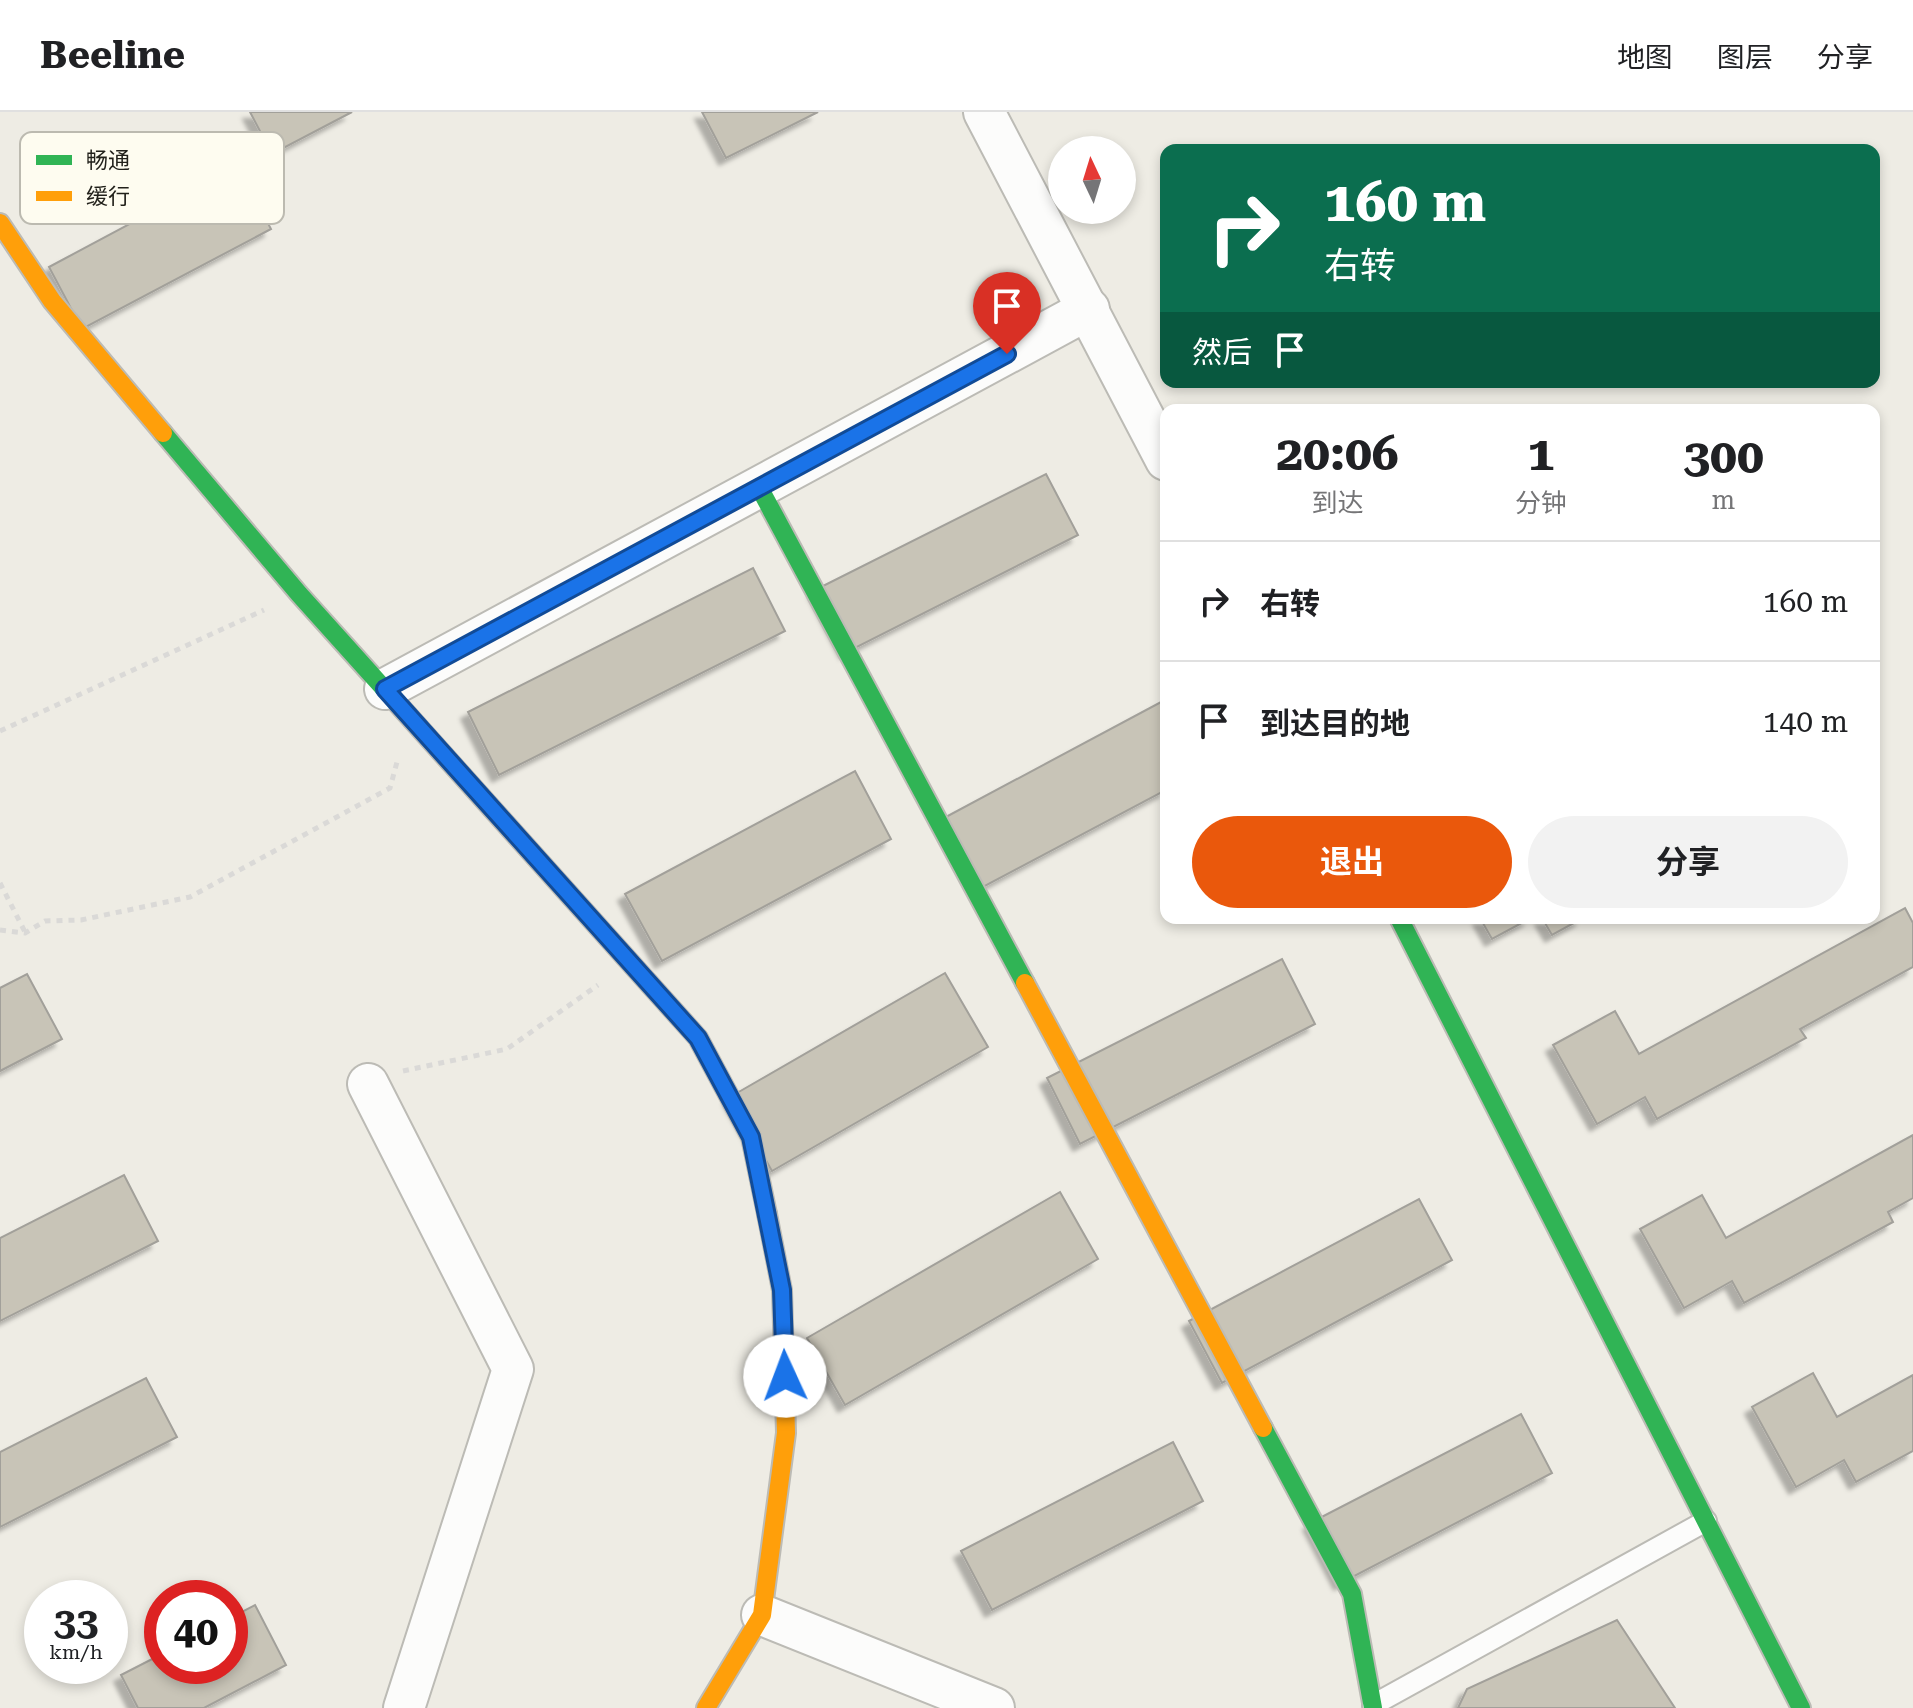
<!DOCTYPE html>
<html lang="zh">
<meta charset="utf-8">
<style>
:root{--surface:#fff;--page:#f2f2f2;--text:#202124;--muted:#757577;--line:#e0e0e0;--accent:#ea580c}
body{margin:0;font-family:"Roboto Serif","Noto Sans SC",serif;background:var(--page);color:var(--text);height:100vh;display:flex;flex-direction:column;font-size:30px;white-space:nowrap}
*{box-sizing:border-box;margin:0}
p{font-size:26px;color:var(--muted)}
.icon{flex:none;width:44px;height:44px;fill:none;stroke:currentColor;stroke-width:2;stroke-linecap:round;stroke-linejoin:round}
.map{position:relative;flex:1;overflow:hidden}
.panel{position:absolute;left:1160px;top:292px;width:720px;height:520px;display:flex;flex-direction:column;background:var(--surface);border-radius:16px;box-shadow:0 4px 12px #0003}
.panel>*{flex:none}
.top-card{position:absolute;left:1160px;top:32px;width:720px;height:244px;border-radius:16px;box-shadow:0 4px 12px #0003;background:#0b6e4f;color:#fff;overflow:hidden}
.needle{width:52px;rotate:356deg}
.buttons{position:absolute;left:1048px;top:24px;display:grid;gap:16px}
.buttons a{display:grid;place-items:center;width:88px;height:88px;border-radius:50%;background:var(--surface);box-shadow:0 4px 12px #0003;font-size:40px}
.speed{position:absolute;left:24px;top:1468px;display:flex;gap:16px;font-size:40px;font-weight:700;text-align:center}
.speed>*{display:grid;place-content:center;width:104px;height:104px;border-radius:50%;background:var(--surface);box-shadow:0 4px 12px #0003;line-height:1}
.speed small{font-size:20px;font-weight:400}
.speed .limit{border:12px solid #d22;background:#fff;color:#111}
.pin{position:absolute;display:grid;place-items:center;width:68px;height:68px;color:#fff;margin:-82px -34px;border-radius:50% 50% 50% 0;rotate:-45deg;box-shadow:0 0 8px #0007}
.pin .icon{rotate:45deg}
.me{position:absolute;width:88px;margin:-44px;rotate:358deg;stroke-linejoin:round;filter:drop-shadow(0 0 6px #0008)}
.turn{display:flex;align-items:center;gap:28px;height:168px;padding:0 32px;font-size:36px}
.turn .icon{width:104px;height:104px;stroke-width:2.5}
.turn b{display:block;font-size:56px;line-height:68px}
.then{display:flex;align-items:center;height:76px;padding:0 32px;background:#0003;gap:16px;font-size:30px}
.eta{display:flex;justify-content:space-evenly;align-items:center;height:136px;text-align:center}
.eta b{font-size:48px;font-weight:700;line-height:56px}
.cta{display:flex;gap:16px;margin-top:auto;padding:16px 32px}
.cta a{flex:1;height:92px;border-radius:48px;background:var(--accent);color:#fff;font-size:32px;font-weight:700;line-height:92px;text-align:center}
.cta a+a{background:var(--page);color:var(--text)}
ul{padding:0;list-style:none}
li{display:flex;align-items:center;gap:24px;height:120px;padding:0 32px;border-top:2px solid var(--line)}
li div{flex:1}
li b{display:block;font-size:30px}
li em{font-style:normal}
header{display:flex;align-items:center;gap:48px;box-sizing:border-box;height:112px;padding:0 40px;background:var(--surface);border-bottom:2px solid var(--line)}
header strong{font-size:38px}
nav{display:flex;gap:44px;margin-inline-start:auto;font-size:28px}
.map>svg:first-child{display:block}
.building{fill:#c8c4b7;stroke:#a2a09a;stroke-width:2;filter:url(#shadow)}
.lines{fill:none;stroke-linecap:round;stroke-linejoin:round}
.lane-casing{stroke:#bcbbb5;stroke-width:24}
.street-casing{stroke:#bcbbb5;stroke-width:44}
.fast-casing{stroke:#bcbbb5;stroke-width:22}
.slow-casing{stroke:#bcbbb5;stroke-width:22}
.path{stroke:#dad9d7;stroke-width:5;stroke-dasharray:6 6;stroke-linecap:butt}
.lane{stroke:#fcfcfb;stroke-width:20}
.street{stroke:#fcfcfb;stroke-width:40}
.fast{stroke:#30b455;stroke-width:18}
.slow{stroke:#ff9f0a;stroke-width:18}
.route-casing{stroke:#114b97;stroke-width:20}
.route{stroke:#1a73e8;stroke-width:14}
.key{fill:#fefcf0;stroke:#bcbab0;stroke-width:2}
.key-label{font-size:22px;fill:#22211b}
</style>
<header>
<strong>Beeline</strong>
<nav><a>地图</a><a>图层</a><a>分享</a></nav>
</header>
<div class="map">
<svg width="1913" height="1596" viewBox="0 0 1913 1596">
<defs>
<filter id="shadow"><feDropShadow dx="-7" dy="7" stdDeviation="2" flood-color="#0004"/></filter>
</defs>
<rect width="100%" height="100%" fill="#eeece4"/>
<g class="building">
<polygon points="250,0 352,0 272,42"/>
<polygon points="702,0 818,0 726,46"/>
<polygon points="238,54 271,117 82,217 49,155"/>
<polygon points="1046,362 1078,423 847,540 815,478"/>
<polygon points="753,456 785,519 499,663 468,600"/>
<polygon points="1163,589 1166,596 1166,678 981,776 944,706"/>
<polygon points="855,659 891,727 662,849 625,782"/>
<polygon points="1905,796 1913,811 1913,855 1800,917 1806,926 1657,1007 1645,985 1597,1012 1553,933 1615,899 1639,942"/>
<polygon points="1480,806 1531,806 1492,827"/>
<polygon points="1542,806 1583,806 1552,823"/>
<polygon points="1282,847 1315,912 1080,1032 1047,966"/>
<polygon points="945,861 988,935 772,1059 730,985"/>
<polygon points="27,862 62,927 0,959 0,876"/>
<polygon points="1913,1023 1913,1086 1888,1100 1893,1110 1744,1191 1732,1169 1684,1196 1640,1117 1702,1083 1726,1126"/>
<polygon points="124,1063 158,1129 0,1209 0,1126"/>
<polygon points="1060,1080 1098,1147 845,1293 807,1226"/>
<polygon points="1419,1087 1452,1148 1222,1271 1189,1209"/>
<polygon points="1813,1261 1837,1305 1913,1263 1913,1339 1856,1370 1844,1348 1796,1375 1752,1295"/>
<polygon points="146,1266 177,1325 0,1415 0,1340"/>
<polygon points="1521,1302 1552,1361 1341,1471 1310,1411"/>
<polygon points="1173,1330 1203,1389 992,1498 961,1439"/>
<polygon points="255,1493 286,1553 204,1596 138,1596 121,1563 162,1542 162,1554 230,1554 230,1506"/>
<polygon points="1617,1508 1675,1596 1458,1596 1467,1577"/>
</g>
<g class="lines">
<defs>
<polyline id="lane" points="1373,1593 1706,1409"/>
<g id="street">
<polyline points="984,0 1166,348"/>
<polyline points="385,577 1089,197"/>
<polyline points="368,972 513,1257 404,1596"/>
<polyline points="762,1503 994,1596"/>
</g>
<g id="fast">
<polyline points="163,321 299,482 698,926 751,1025 767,1102"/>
<polyline points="759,375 1025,871"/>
<polyline points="1399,806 1801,1596"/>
<polyline points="1263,1316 1352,1482 1373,1596"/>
</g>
<g id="slow">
<polyline points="0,111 52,189 163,321"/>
<polyline points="1025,871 1263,1316"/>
<polyline points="706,1596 762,1503 786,1321 782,1178 767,1102"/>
</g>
</defs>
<use href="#lane" class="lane-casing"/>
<use href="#street" class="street-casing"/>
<use href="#fast" class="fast-casing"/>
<use href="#slow" class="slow-casing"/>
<g class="path">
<polyline points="0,619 264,498"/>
<polyline points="0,771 25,820"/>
<polyline points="0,818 25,821 45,809 81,808 190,785 390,676 397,650"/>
<polyline points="403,959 507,937 598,873"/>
</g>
<use href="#lane" class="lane"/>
<use href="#street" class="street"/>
<use href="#fast" class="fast"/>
<use href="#slow" class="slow"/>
</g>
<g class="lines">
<defs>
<polyline id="route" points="785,1264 782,1178 751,1025 698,926 385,577 1007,242"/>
</defs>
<use href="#route" class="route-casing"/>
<use href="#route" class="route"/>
</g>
<rect x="20" y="20" width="264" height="92" rx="12" class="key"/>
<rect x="36" y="43" width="36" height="10" fill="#30b455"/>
<rect x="36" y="79" width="36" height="10" fill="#ff9f0a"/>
<g class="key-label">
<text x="86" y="56">畅通</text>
<text x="86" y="92">缓行</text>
</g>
</svg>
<div class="buttons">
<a><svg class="needle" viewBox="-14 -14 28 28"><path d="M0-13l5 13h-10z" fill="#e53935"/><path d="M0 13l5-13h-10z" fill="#757577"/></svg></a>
</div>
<div class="speed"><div>33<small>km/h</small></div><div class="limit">40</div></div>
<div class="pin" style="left:1007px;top:242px;background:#d93025"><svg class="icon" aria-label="arrive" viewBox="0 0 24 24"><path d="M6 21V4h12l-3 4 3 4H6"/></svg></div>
<svg class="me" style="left:785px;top:1264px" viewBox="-20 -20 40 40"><circle r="19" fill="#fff"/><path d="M0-13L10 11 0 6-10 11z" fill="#1a73e8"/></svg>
<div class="top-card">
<div class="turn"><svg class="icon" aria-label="right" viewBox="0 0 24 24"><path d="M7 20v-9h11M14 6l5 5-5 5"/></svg><div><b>160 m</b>右转</div></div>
<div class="then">然后<svg class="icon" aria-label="arrive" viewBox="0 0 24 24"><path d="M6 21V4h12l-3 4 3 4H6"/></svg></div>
</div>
<section class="panel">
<div class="eta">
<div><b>20:06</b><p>到达</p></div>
<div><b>1</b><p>分钟</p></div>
<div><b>300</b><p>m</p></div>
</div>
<ul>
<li><svg class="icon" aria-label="right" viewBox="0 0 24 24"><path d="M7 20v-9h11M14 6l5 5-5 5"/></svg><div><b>右转</b></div><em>160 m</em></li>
<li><svg class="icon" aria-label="arrive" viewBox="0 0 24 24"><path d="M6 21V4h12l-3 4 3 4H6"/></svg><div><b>到达目的地</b></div><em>140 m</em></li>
</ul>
<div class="cta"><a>退出</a><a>分享</a></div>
</section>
</div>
